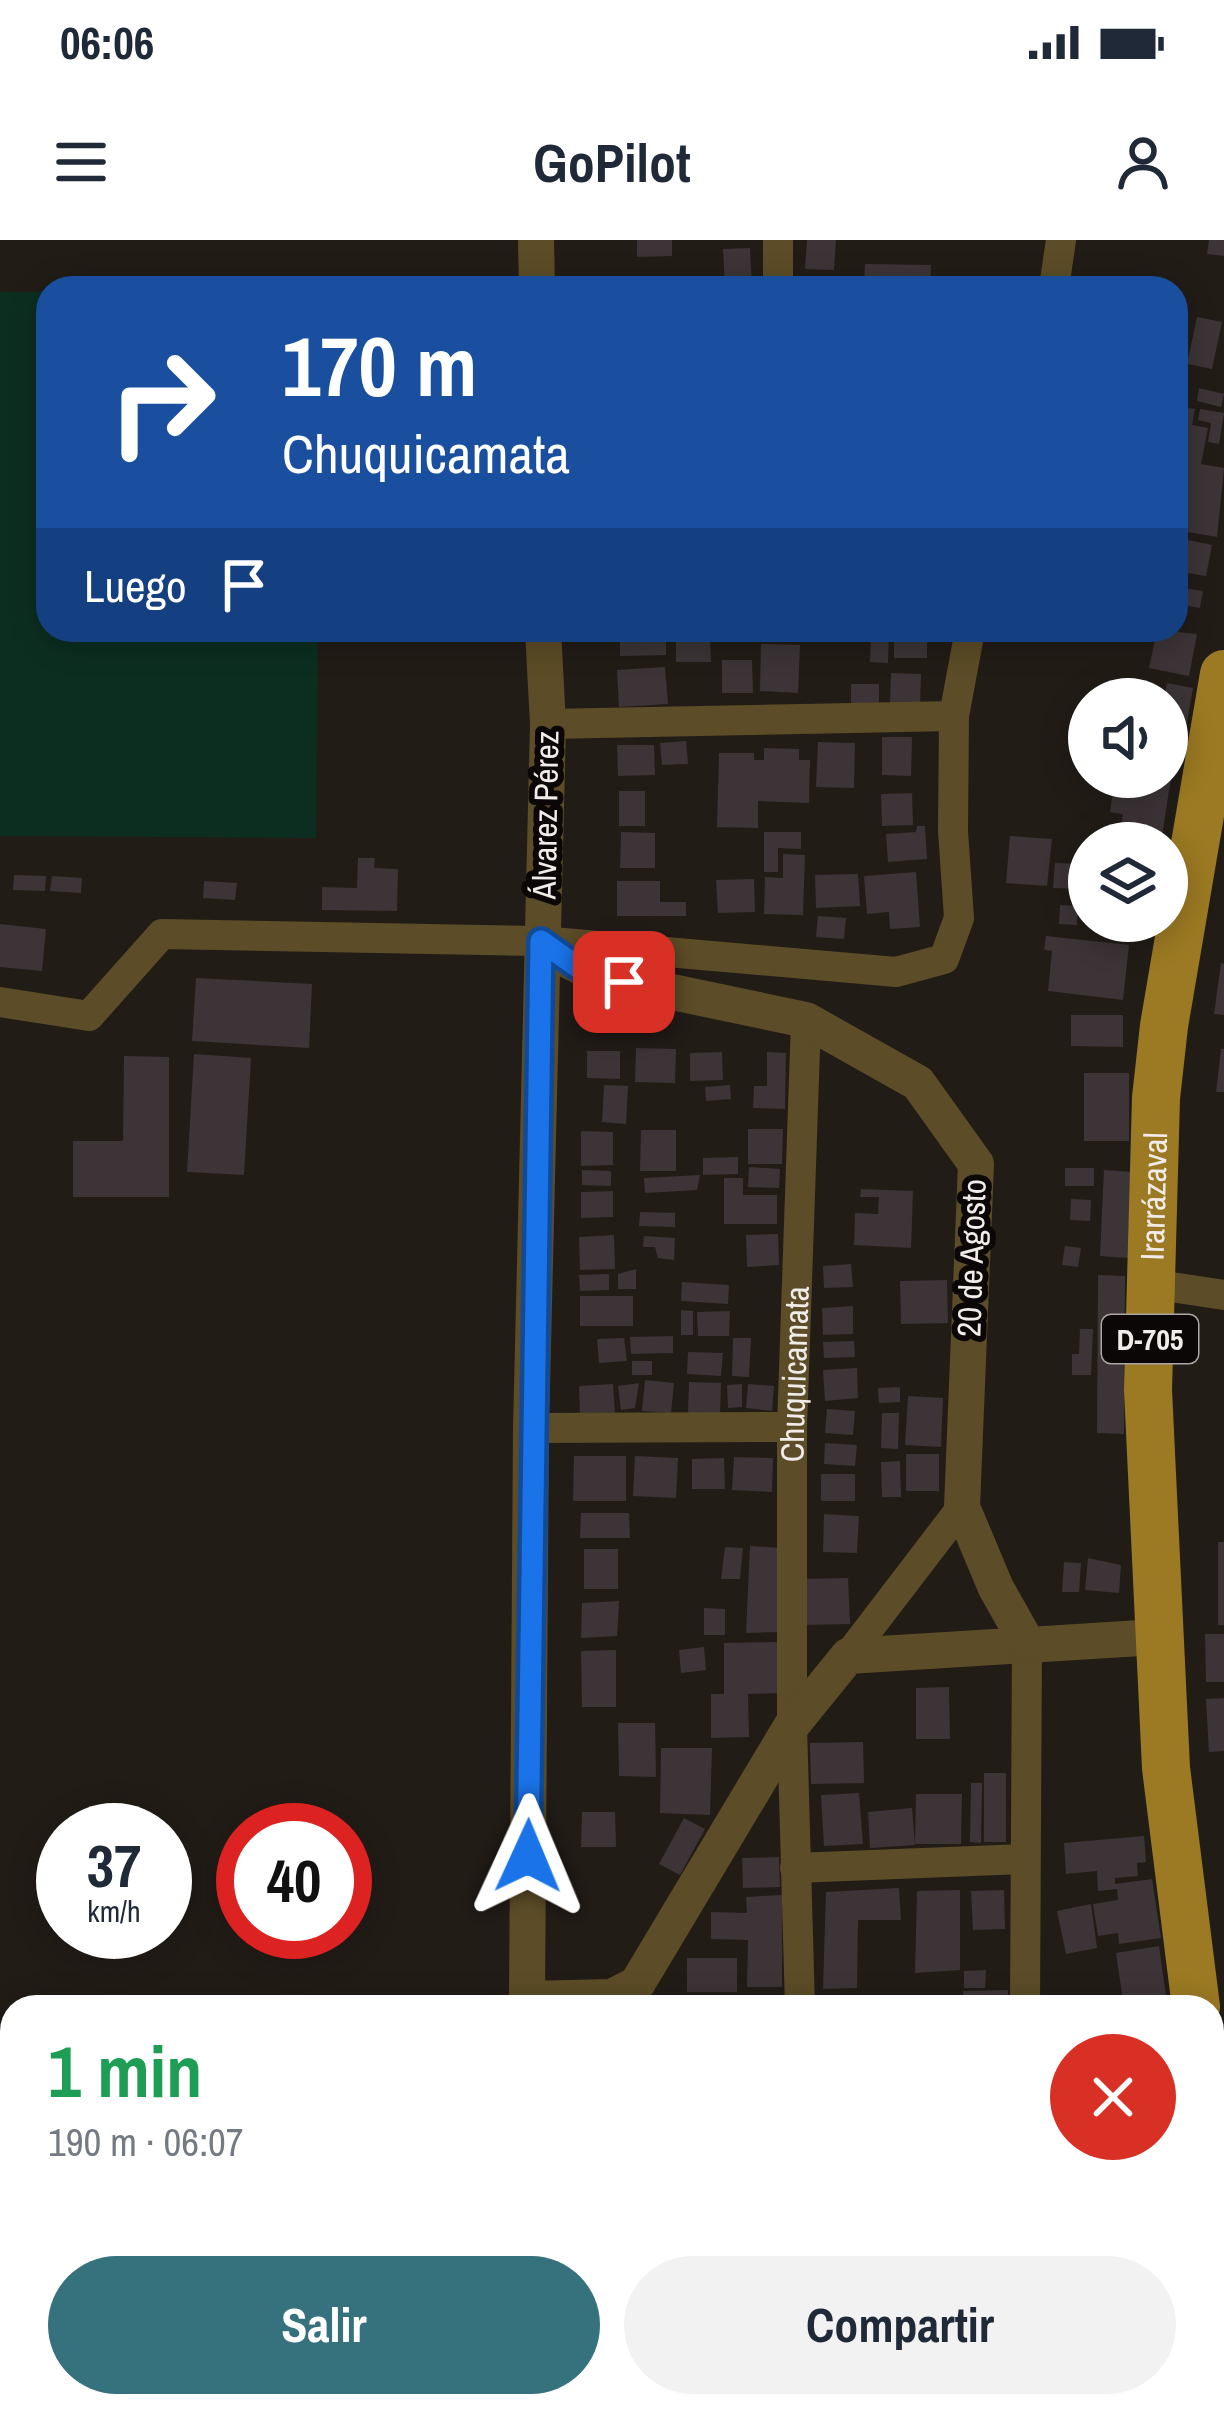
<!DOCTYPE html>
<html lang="es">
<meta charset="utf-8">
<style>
:root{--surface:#fff;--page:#f2f2f3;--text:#1f2937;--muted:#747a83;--accent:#36727e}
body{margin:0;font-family:"Archivo Narrow",sans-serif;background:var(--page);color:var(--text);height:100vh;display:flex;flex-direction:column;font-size:45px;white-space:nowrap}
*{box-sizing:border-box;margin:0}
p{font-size:39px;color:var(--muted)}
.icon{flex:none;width:66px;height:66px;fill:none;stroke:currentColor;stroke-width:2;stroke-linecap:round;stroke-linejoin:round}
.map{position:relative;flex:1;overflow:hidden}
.side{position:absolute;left:0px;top:1755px;width:1224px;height:423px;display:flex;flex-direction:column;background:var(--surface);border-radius:36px 36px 0 0;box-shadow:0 6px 30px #0003}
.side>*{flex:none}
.hud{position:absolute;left:36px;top:36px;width:1152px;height:366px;border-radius:36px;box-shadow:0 6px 30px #0003;background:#1a4fa0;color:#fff;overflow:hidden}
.fabs{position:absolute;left:1068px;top:438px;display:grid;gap:24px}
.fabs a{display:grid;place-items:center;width:120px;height:120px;border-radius:50%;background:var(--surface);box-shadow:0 6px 30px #0003;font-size:60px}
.speed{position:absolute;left:36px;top:1563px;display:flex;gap:24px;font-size:60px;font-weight:700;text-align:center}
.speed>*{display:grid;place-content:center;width:156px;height:156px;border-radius:50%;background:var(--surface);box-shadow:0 6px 30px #0003;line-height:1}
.speed small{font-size:30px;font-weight:400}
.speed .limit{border:18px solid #d22;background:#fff;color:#111}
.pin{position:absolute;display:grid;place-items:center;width:102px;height:102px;color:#fff;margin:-51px;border-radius:24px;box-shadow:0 6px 18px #0006}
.me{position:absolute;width:132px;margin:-66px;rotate:1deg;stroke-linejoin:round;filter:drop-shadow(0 0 9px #0008)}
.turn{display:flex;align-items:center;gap:42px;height:252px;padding:0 48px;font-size:54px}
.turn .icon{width:156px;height:156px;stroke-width:2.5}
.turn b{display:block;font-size:84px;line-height:102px}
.then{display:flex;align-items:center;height:114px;padding:0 48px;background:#0003;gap:24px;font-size:45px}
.round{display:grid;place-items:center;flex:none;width:126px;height:126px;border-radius:63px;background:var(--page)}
.summary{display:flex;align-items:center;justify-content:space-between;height:204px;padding:0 48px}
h1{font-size:72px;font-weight:800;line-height:90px;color:#1e9e55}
.button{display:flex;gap:24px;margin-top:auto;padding:24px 48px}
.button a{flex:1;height:138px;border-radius:72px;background:var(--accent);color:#fff;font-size:48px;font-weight:800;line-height:138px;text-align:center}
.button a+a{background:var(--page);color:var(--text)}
.status{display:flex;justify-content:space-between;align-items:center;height:84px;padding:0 60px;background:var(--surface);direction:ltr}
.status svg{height:33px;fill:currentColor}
header{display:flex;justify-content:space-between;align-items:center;height:156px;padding:0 48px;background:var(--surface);font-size:54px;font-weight:800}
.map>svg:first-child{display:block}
.green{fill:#0c2e21}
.building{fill:#3c3436}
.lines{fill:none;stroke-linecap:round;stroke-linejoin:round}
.minor{stroke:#5c4c27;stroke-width:30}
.tertiary{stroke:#5c4c27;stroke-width:36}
.primary{stroke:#9c7a23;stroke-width:48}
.route-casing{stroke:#114b97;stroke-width:30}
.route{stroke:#1a73e8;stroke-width:21}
.labels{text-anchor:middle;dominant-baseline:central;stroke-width:12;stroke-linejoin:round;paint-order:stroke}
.shield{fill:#0a0706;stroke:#aca7a5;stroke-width:3}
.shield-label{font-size:30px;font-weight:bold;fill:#f1ece9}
.street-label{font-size:33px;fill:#f1ece9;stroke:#0a0706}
</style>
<div class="status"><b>06:06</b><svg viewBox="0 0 49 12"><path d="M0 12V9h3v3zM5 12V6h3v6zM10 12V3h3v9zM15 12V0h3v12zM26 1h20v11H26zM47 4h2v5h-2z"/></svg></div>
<header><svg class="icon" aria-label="menu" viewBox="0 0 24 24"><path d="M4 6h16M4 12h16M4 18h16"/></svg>GoPilot<svg class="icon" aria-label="person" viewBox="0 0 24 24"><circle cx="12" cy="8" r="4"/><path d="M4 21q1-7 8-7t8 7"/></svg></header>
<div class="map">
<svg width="1224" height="2176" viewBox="0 0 1224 2176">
<rect width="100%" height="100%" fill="#221c17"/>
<polygon class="green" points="0,52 48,52 48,390 318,390 316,598 0,596"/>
<g class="building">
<polygon points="637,0 672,0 672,16 637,17"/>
<polygon points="807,0 836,0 834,30 805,29"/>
<polygon points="1209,0 1224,0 1224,16 1207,14"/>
<polygon points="750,8 752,47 725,48 723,9"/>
<polygon points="865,24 931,25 930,48 864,44"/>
<polygon points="1197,77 1222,82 1212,129 1187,124"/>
<polygon points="1199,148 1224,154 1221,167 1197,161"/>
<polygon points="1176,166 1195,169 1192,185 1208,188 1201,224 1224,228 1217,297 1176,290"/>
<polygon points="1200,169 1224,173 1219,204 1208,202 1211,183 1198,180"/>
<polygon points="1178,298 1212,305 1206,336 1176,331"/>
<polygon points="1176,347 1203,351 1200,368 1176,364"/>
<polygon points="620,390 666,390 666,415 620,416"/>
<polygon points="871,390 889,390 888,423 870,422"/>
<rect x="894" y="390" width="33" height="28"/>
<polygon points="1157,390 1197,394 1189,436 1149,428"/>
<polygon points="710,401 711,422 676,422 676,402"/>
<polygon points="761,404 800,405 798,453 760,451"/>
<polygon points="722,420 752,420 753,453 722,453"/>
<polygon points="665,427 668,464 619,467 617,430"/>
<polygon points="891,433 921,434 920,466 890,464"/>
<polygon points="1128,439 1155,443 1152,459 1124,459"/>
<polygon points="1167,443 1193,448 1185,493 1167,490 1167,459 1164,459"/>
<rect x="851" y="444" width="28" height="23"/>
<polygon points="882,497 912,497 911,536 882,535"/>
<polygon points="686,501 688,524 662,525 660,503"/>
<polygon points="818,502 855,503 854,548 816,547"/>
<polygon points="617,505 654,505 655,535 618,536"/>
<polygon points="764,508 799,509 799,520 810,520 809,563 758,561 758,588 717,587 719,513 754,513 754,520 764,520"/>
<polygon points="1134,537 1171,537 1161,603 1119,601 1123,574 1110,572 1113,552 1131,555"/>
<rect x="619" y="551" width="26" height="35"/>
<polygon points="912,553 913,585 882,586 881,554"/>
<polygon points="917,586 925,586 927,619 888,622 886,594 916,592"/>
<polygon points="621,592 655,593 655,628 620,628"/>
<polygon points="764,592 801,592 801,609 778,608 778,632 764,632"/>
<polygon points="1010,596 1052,599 1047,646 1006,643"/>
<polygon points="783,614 805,615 803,675 764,674 765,637 783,638"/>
<polygon points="358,618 375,618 374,628 398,629 397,671 322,670 322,647 357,648"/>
<polygon points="1055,623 1082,624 1081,649 1053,648"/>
<polygon points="916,632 920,687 890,689 889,672 867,674 864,636"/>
<polygon points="858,634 860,666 816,668 815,635"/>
<polygon points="14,635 46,636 45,651 13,650"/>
<polygon points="52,636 82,638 81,653 50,651"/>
<polygon points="754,639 755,672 718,673 716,640"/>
<polygon points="204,641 237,643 235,660 203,658"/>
<polygon points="617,641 660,641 660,662 686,662 686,676 617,676"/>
<polygon points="1060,665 1078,666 1077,685 1059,684"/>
<polygon points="818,676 846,678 844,699 816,697"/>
<polygon points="1119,681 1141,681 1139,696 1118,693"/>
<polygon points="0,684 46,689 42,731 0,727"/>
<polygon points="1046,696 1129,705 1123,760 1048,751 1052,711 1044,710"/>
<polygon points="1221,723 1224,724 1224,775 1214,774"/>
<polygon points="196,738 312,744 309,808 192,801"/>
<polygon points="1071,775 1123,775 1123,807 1071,806"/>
<polygon points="636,808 676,809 675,843 635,842"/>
<polygon points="1221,809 1224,809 1224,852 1216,852"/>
<polygon points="587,811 620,811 620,839 587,838"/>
<polygon points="722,812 723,840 690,841 690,813"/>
<polygon points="767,812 786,813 785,869 753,868 754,846 767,846"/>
<polygon points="194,814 251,818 244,935 187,932"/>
<polygon points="124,816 169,817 169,957 73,957 73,901 123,901"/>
<rect x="1084" y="833" width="45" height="68"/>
<polygon points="604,845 628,846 626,884 602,882"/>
<polygon points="730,845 731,859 706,861 705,847"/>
<polygon points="748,889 783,889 782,924 748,924"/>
<polygon points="641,890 676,890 676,931 640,931"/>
<polygon points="581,891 613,892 613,925 581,926"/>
<polygon points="738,917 738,934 703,935 703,918"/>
<polygon points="749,927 780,929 779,948 748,947"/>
<rect x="1065" y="928" width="29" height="18"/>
<polygon points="582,930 611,931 611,946 582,945"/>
<polygon points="1104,930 1132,932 1128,1018 1100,1016"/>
<polygon points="700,935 697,950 645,953 644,938"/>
<polygon points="724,938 743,938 743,955 777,955 777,984 724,984"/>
<polygon points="861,949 913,951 911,1008 854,1005 855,973 878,974 879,957 860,957"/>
<polygon points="613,951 613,977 581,978 581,952"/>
<polygon points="1071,959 1091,960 1090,981 1070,980"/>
<polygon points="640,972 675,973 675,987 639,986"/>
<polygon points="778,994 779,1025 747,1027 746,995"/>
<polygon points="614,995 615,1029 580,1030 579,997"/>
<polygon points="644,996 675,998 674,1020 658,1018 655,1007 643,1007"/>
<polygon points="1065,1006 1081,1008 1078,1027 1062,1025"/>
<polygon points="851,1024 853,1047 824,1048 823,1026"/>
<polygon points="636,1029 636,1049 618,1049 618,1034"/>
<polygon points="609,1034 609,1050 580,1051 579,1035"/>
<polygon points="1098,1035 1125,1036 1124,1194 1097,1193"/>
<polygon points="947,1040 948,1083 901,1084 900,1041"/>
<polygon points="682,1042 729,1045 728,1064 681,1061"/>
<rect x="580" y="1056" width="53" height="30"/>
<polygon points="853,1066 853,1094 823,1095 822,1068"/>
<polygon points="681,1070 693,1071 693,1095 681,1095"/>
<polygon points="730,1071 729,1096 698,1096 697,1072"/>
<polygon points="1080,1089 1093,1089 1091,1135 1072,1135 1072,1114 1079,1114"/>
<polygon points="673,1096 673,1113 631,1114 630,1097"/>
<polygon points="624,1098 627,1121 599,1123 597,1099"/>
<polygon points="733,1098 751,1098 749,1137 732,1136"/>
<polygon points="854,1101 855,1117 824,1118 823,1102"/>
<polygon points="688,1112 723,1113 721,1136 687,1134"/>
<rect x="632" y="1121" width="20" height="14"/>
<polygon points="857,1128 858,1158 825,1161 823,1130"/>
<polygon points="645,1140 674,1143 671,1173 642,1171"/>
<polygon points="689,1142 721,1143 720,1175 688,1173"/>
<polygon points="639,1143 635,1168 621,1170 618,1146"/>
<polygon points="613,1144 615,1175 580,1177 579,1146"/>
<polygon points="742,1144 742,1167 728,1168 727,1145"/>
<polygon points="748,1144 774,1146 772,1171 746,1168"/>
<polygon points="900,1147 900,1162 879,1163 878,1148"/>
<polygon points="908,1156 943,1158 941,1207 905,1205"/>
<polygon points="827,1169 855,1171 853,1195 825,1193"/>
<polygon points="882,1173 899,1173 898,1209 881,1208"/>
<polygon points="825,1203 857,1205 855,1226 824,1224"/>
<rect x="906" y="1214" width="33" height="37"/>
<polygon points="574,1216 626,1216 626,1261 573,1261"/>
<polygon points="635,1216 678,1218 676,1258 633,1256"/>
<polygon points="734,1217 773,1218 772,1252 732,1250"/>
<polygon points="724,1218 725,1249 692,1249 692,1219"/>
<polygon points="900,1221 901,1257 882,1257 881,1222"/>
<rect x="821" y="1234" width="34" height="27"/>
<polygon points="581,1273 629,1273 630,1298 580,1298"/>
<polygon points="824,1274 859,1276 857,1313 823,1312"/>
<rect x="1218" y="1302" width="6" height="83"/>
<polygon points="750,1306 781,1308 781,1392 746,1393"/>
<polygon points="725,1307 743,1308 740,1339 721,1339"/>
<rect x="584" y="1309" width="34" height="40"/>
<polygon points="1088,1318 1121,1325 1119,1353 1085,1350"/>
<polygon points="1064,1322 1081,1323 1079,1352 1062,1352"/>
<polygon points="848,1338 850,1384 803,1385 802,1339"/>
<polygon points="619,1361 617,1396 581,1398 582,1363"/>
<polygon points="704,1368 725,1369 725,1395 704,1395"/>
<polygon points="1205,1394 1224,1394 1224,1442 1206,1442"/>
<polygon points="780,1402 780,1453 748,1454 749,1497 711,1498 711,1454 724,1454 724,1403"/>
<polygon points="704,1407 706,1430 681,1433 679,1410"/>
<polygon points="616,1410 616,1467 582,1467 581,1411"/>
<polygon points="949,1447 950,1499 916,1499 916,1448"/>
<polygon points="1224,1458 1224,1511 1209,1512 1206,1459"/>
<polygon points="618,1483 655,1483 656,1537 619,1536"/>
<polygon points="863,1502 864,1543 811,1544 810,1503"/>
<polygon points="661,1508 712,1508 710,1575 660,1573"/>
<rect x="984" y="1533" width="22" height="69"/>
<polygon points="971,1543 982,1543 981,1603 970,1602"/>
<polygon points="859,1553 863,1604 824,1606 821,1555"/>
<polygon points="916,1554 962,1554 961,1604 915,1604"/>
<polygon points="912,1568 915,1605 870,1608 868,1572"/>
<polygon points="582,1572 615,1572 616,1607 581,1607"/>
<polygon points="684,1578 705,1589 680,1635 659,1624"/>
<polygon points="1144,1596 1146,1622 1137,1623 1138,1636 1115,1638 1115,1644 1152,1639 1161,1698 1119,1704 1118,1693 1098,1696 1093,1664 1118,1660 1117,1649 1098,1651 1097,1631 1066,1634 1064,1603"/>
<polygon points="779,1617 780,1647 743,1648 742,1618"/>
<polygon points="899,1648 901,1680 858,1680 857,1748 823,1749 826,1652"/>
<polygon points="960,1650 960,1730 915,1733 917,1651"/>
<polygon points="1004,1650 1005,1689 973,1690 971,1651"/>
<polygon points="782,1655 782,1747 747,1747 748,1700 711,1699 711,1672 747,1673 746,1657"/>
<polygon points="1091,1664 1097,1708 1066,1714 1057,1671"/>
<polygon points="1159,1706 1167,1763 1124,1767 1116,1713"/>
<rect x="687" y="1718" width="50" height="34"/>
<polygon points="986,1730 985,1748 964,1748 964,1731"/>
<polygon points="1008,1750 1008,1767 963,1767 963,1751"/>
<polygon points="716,1755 786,1755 785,1767 716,1767"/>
<polygon points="671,2166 757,2166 756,2171 691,2171 691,2176 671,2176"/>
<rect x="940" y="2166" width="46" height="10"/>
</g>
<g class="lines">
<g class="minor">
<polyline points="778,48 778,0"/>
<polyline points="1054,48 1061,0"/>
<polyline points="548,484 954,476"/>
<polyline points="0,762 89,776 162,694 541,701 896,732 944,719 959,678 953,591 954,476 970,390"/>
<polyline points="1151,1044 1224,1055"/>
<polyline points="531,1188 792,1187"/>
<polyline points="848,1416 962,1267"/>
<polyline points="795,1628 1024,1619"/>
<path id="s1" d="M800,1767L792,1485V1187L806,780"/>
<polyline points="1025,1767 1027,1403"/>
<polyline points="532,2166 532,2176"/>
<polyline points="1095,2166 1095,2176"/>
<polyline points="799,2176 800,2166"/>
<polyline points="902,2176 903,2166"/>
</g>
<g class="tertiary">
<polyline points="536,0 537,48"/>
<polyline points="543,390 548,484 531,1188 527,1759 612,1757 637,1744 792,1485 848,1416 1157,1397"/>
<polyline points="541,701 559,716 601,737 806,780 918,843 976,924 962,1267 996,1348 1027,1403"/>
</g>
<g class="primary">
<path id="s2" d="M1196,1767L1166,1528L1148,1150L1156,858L1164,786L1224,434"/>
<polyline points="1212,1865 1224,1938"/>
</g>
</g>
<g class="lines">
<defs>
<polyline id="route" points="528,1616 541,701 579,728 624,742"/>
</defs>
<use href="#route" class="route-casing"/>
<use href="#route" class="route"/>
</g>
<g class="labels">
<rect class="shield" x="1102" y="1075" width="96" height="48" rx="9"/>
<g class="shield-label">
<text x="1150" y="1099">D-705</text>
</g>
<g class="street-label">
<text transform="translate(545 575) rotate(-89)">Álvarez Pérez</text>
<text stroke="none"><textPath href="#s2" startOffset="813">Irarrázaval</textPath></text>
<text transform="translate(971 1018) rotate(-88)">20 de Agosto</text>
<text stroke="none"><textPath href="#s1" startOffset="633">Chuquicamata</textPath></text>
</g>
</g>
</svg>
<div class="fabs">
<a><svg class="icon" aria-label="sound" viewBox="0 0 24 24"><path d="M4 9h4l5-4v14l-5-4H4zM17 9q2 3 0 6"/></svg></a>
<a><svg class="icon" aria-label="layers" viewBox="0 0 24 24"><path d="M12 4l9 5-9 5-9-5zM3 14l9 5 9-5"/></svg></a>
</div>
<div class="speed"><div>37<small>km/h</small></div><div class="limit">40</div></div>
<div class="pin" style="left:624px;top:742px;background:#d93025"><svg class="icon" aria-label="arrive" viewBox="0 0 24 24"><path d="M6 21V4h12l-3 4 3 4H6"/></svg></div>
<svg class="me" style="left:528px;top:1616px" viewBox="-20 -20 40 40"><path d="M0-17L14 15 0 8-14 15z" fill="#1a73e8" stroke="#fff" stroke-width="4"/></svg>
<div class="hud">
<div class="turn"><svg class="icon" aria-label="right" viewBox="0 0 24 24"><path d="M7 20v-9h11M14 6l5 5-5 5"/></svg><div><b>170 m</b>Chuquicamata</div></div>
<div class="then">Luego<svg class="icon" aria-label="arrive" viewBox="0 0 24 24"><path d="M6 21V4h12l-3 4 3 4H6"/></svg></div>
</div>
<section class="side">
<div class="summary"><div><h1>1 min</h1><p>190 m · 06:07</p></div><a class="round" style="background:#d93025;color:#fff"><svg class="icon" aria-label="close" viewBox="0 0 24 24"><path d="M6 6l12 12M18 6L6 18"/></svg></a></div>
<div class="button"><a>Salir</a><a>Compartir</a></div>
</section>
</div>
